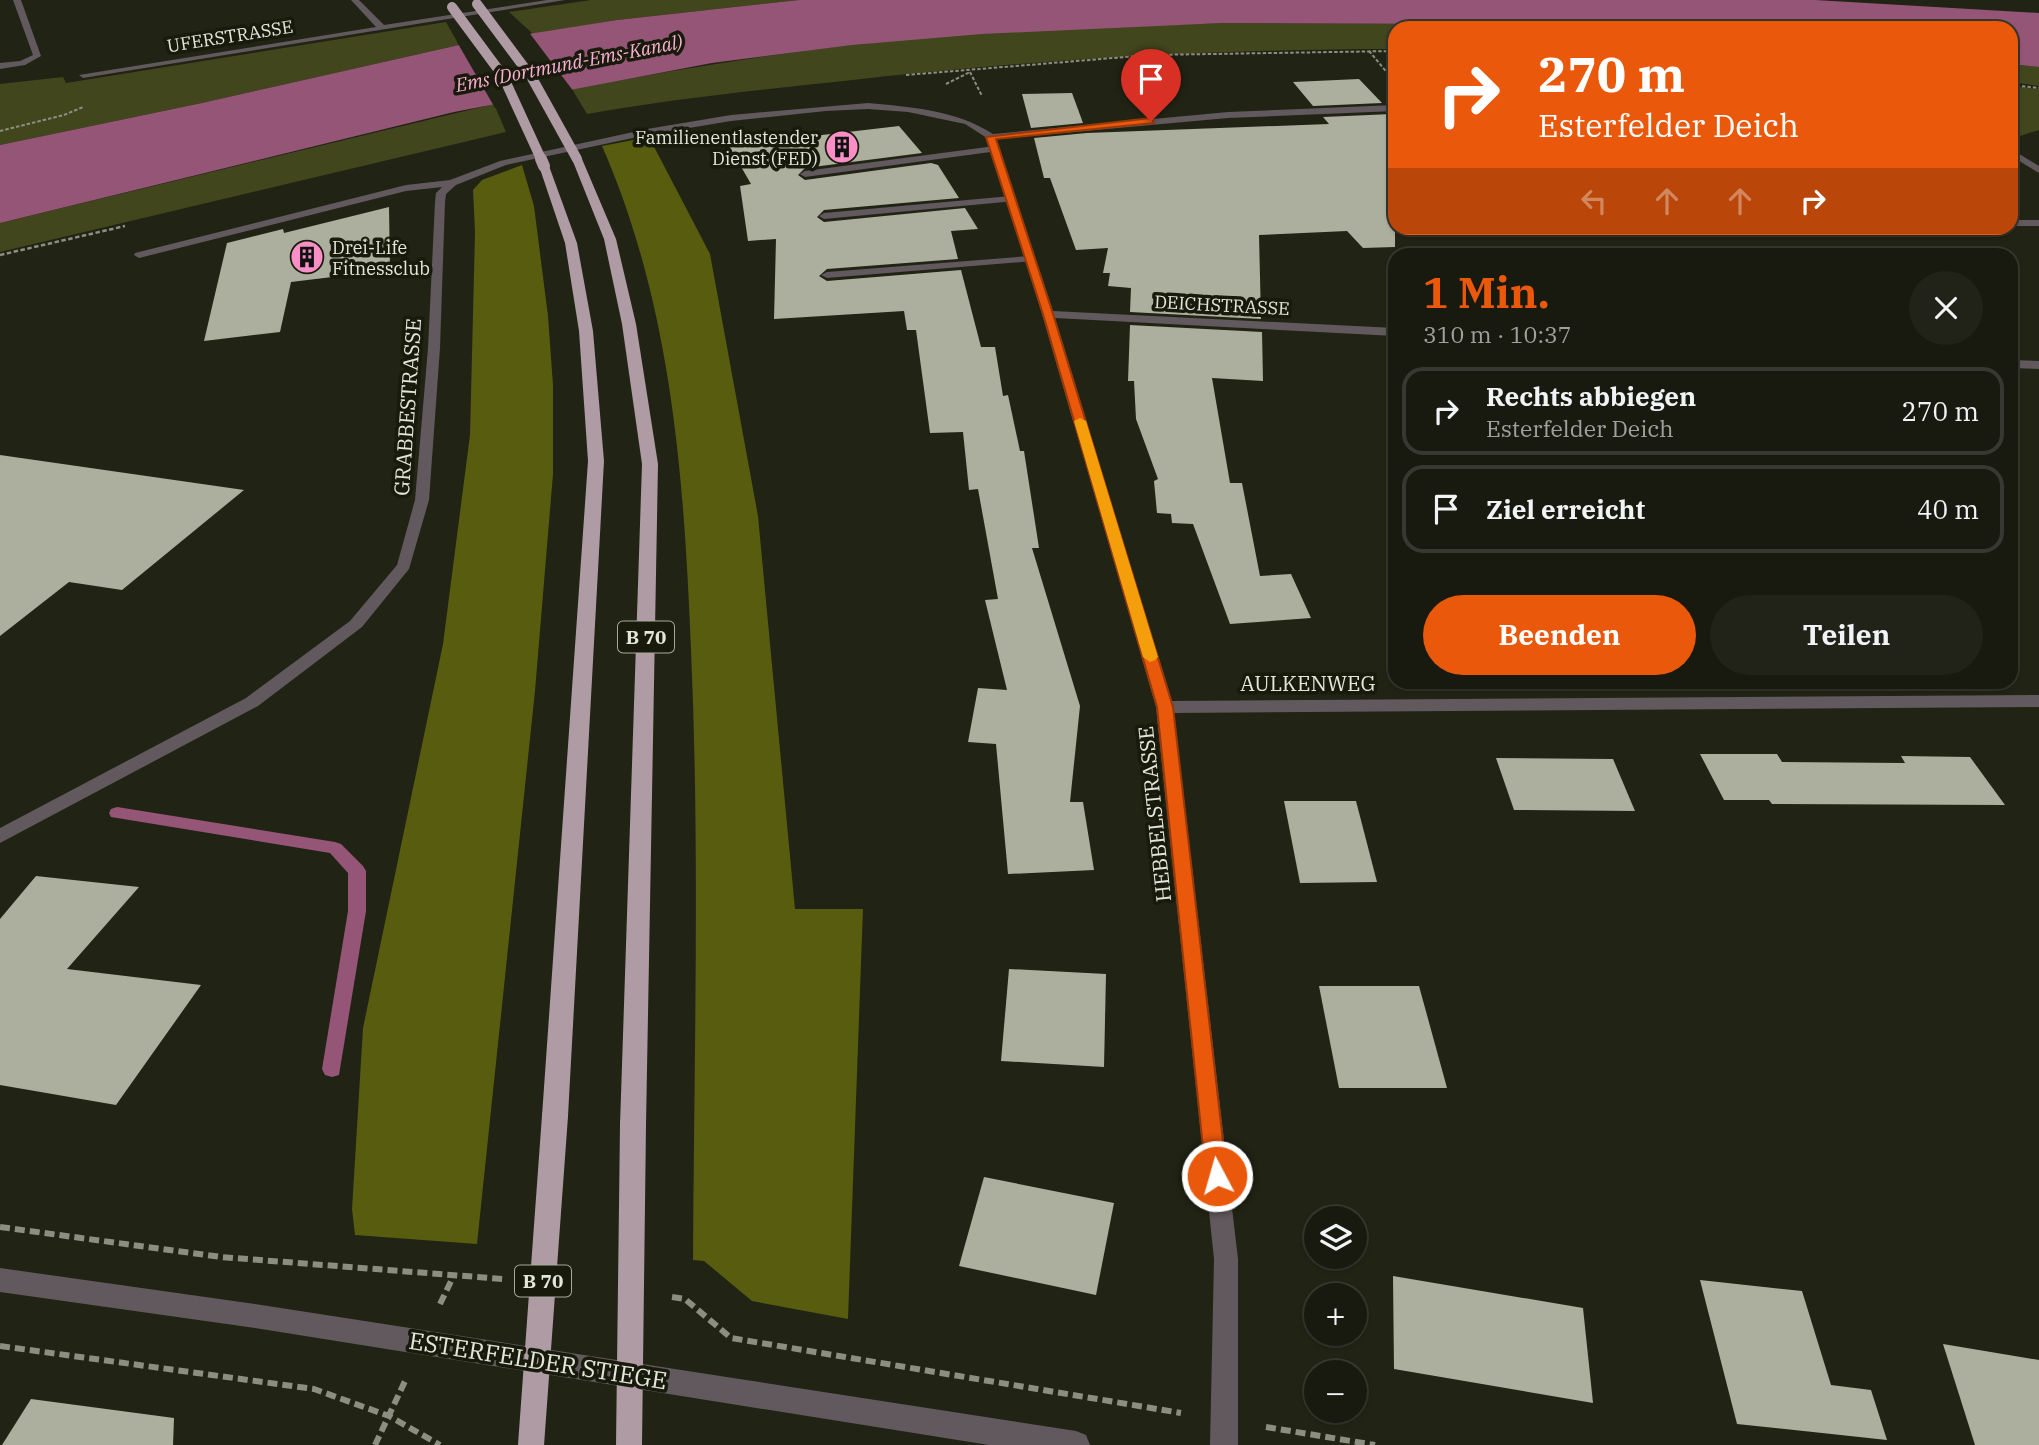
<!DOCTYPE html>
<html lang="de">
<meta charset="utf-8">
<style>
:root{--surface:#191a0f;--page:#222318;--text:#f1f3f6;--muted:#9fa19e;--line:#37382f;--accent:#ea580c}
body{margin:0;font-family:"IBM Plex Serif",serif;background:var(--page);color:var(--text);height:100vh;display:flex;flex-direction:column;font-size:26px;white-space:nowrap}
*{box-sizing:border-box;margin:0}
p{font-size:23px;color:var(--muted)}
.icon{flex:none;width:38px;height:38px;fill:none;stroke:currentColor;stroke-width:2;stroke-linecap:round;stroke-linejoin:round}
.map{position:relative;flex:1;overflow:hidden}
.side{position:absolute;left:1388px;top:248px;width:630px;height:441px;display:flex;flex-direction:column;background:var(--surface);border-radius:21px;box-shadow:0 2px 5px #0004,0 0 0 2px var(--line)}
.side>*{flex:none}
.hud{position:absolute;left:1388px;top:21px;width:630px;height:214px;border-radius:21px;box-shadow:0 2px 5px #0004,0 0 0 2px var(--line);background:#ea580c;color:#fff;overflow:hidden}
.tools{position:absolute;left:1304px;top:1206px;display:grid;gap:14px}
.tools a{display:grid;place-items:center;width:63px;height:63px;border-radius:50%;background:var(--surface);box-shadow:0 2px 5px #0004,0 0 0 2px var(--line);font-size:35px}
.pin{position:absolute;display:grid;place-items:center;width:60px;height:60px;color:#fff;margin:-72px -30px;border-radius:50% 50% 50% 0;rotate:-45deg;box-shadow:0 0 7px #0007}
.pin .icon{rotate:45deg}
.me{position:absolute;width:77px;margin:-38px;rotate:354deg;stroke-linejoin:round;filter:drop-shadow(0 0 5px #0008)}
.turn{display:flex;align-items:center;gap:24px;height:147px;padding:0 35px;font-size:32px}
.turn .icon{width:91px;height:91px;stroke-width:2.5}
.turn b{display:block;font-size:49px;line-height:60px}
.lanes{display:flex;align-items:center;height:66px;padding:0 35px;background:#0003;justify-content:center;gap:35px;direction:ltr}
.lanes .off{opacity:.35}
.round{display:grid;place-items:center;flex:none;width:74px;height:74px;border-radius:37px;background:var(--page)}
.headline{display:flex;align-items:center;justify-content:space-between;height:119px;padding:0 35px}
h1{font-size:42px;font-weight:700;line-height:52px;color:var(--accent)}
.cta{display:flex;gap:14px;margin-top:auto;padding:14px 35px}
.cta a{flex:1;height:80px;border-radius:42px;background:var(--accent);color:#fff;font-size:28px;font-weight:700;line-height:80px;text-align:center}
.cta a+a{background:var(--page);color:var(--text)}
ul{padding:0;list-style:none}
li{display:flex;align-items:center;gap:21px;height:88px;margin:0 14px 10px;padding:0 21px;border:4px solid var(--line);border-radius:21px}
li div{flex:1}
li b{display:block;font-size:26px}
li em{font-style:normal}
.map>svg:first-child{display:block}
.green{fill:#42461d}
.forest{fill:#575c0f}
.water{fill:#955577}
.pier{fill:#212314}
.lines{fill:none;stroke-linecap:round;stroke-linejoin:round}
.stream{fill:#955577;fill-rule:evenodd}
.building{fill:#acaf9d}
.path-far2{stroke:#8c8e82;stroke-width:2;stroke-dasharray:3.5 2;stroke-linecap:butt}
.path-far1{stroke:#8c8e82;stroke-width:2.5;stroke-dasharray:4.5 2.5;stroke-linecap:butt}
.path{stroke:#8c8e82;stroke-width:6;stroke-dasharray:10 5;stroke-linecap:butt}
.service{fill:#61595d;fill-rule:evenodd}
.minor{fill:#61595d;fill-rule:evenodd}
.trunk{fill:#ae9ba4;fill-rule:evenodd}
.trunk-bridge-far2{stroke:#ae9ba4;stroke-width:10}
.trunk-bridge-far1{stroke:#ae9ba4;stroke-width:12}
.trunk-bridge{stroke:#ae9ba4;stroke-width:26}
.route{fill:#ea580c;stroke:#983908;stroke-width:2}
.slow{fill:#f59e0b}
.labels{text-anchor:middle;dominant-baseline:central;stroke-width:7;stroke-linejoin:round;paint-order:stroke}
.far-street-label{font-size:18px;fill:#e4e6dc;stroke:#181a0b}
.far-poi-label{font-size:18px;fill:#e4e6dc;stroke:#181a0b;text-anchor:end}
.far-water-label{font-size:19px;font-style:italic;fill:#fbafd5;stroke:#181a0b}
.shield{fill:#181a0b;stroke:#a7a99d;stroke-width:2}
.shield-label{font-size:19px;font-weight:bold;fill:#e4e6dc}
.street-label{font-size:21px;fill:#e4e6dc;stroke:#181a0b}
.near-street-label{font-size:24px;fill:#e4e6dc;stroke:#181a0b}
</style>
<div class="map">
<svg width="2039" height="1445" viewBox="0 0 2039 1445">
<rect width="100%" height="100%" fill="#212314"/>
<g class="green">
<polygon points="591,0 799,0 617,20 533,34 509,12"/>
<polygon points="446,22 459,45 202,103 0,145 0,84 63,77 66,83"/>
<path d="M1222,23L1458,24L1546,28H1395V49C1210,49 1028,60 844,81C758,90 672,99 587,114L572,89C665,72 757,56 851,45C974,31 1099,27 1222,23Z"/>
<polygon points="2011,64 2039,67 2039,86 2011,82"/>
<polygon points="2011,86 2039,89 2039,130 2011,139"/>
<polygon points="494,104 506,132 0,252 0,223"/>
</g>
<g class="forest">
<path d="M649,137L710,254L758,516L795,909H863L848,1319L752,1301L704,1261L693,1260C694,1057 700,853 691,650C684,478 672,306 602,146Z"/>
<polygon points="522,165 534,206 548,316 553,385 553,474 535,691 477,1244 355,1235 352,1209 363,1028 443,644 470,435 475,232 473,190 482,180"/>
</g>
<polygon class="water" points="799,0 1815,0 2039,13 2039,67 2011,64 2011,28 1546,28 1458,24 1222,23 982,34 852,45 712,63 454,112 0,223 0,145 202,103 459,45 617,20"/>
<polygon class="pier" points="528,31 574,92 495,108 457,42"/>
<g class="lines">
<polygon class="stream" points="117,807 335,842 341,844 363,866 366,871 366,911 339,1075 332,1077 325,1075 322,1069 348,911 348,873 330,853 111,817 109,813 111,809"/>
</g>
<g class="building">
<polygon points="1359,79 1382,103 1313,106 1293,82"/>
<polygon points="1072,93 1083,123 1031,128 1022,94"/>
<polygon points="1392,114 1395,117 1395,247 1363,248 1347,231 1259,235 1261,319 1130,312 1131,288 1108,286 1110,273 1103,273 1108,248 1076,250 1050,178 1044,178 1034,138 1087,133 1329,124 1323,117"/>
<polygon points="899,126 922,153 805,168 798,175 805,180 931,163 938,165 959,198 824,210 817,217 824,222 965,208 978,229 951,231 958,259 827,269 819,276 827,281 961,270 981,347 995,347 1003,396 1008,395 1020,451 1024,451 1039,548 1032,548 1080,706 1070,802 1083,802 1094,870 1008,874 996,744 968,742 978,688 1007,690 985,600 998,599 978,489 969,490 963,432 930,433 916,330 907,330 904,311 774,319 776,239 748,241 740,186 751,184 729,146"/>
<polygon points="389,207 390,270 291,282 280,332 204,341 227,243 283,229 284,233"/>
<polygon points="1130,325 1262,332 1263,381 1212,378 1230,483 1242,483 1260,576 1291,574 1311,618 1230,624 1193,524 1172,523 1171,514 1157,513 1154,481 1158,479 1136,419 1134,381 1128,381"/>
<polygon points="0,455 244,490 122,590 69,582 0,636"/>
<polygon points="1700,754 1777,754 1782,762 1905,763 1901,756 1970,757 2005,805 1772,804 1769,800 1724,800"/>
<polygon points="1496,758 1613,759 1635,811 1514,810"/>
<polygon points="1284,801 1356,801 1377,882 1300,883"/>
<polygon points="36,876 139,887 67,969 201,985 116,1105 0,1085 0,919"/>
<polygon points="1009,969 1106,974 1104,1067 1001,1061"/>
<polygon points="1319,986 1419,986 1447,1088 1339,1088"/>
<polygon points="984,1177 1114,1203 1096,1295 959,1266"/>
<polygon points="1393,1276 1583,1308 1593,1403 1394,1369"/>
<polygon points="1700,1280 1802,1291 1831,1385 1871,1390 1887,1440 1737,1424"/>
<polygon points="1943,1344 2039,1360 2039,1445 1975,1445"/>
<polygon points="31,1399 174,1418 173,1445 2,1445"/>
</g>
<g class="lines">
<g class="path-far2">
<polyline points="1369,51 1390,76"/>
<polyline points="970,72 982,96"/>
<polyline points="906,75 1150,55 1395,51"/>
<polyline points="946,84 970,72"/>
<polyline points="2011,85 2039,88"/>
<polyline points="0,131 64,115 83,107"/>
</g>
<polyline class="path-far1" points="0,255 125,226"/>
<g class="path">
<polyline points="0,1227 221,1257 503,1279"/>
<polyline points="672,1297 685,1299 731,1338 1181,1413"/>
<polyline points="440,1304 454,1275"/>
<polyline points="0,1346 314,1389 389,1416 440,1445"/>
<polyline points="1266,1427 1375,1445"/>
<polyline points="375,1445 406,1379"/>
</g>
<g class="service">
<polygon points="13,0 21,0 41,56 25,65 0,69 0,63 20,61 33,55"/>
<polygon points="995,146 998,147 998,151 805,177 800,174 805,171"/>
<polygon points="1011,196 1015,197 1015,201 824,219 819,216 824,213"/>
<polygon points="1030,256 1034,257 1034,261 827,278 821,275 827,272"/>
</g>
<g class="minor">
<polygon points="351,0 359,0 384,25 547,0 565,0 83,78 79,75 376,27"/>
<path d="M868,103C911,107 956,110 993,134L1228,112L1395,105V111L1228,118L996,139L1053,311L1395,328V336L1055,318L1172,701L2039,695V707L1174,713L1238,1259V1445H1210L1214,1259L1156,707L1042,314L987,138L965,124L908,112L868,109L826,111L731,121L647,135L506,165L456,185L446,194L445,202L440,348L429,500L409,569L362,627L258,706L0,843V828L246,698L350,621L397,565L415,500L428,348L435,202L436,193L442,187L406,191L139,258L134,255L135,253L406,185L450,180L500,161L647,129L731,115Z"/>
<polygon points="2011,149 2039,166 2039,173 2011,156"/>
<rect x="2011" y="220" width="28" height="6"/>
<polygon points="2011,360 2039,361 2039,369 2011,368"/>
<polygon points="0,1268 255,1304 1076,1431 1086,1435 1090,1445 989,1445 255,1328 0,1292"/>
</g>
<g class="trunk">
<polygon points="577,156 582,159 616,239 636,324 658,464 646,1125 642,1133 633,1136 624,1133 620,1125 642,464 622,324 604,239 572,159"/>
<polygon points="544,163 549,166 577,243 593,331 604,461 568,1116 564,1124 555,1127 546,1124 542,1116 588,461 579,331 565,243 539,166"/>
</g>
<g class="trunk-bridge-far2">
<polyline points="477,4 532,78 577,159"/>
<polyline points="452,7 503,76 542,161"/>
</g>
<polyline class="trunk-bridge-far1" points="541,159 544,166"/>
<g class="trunk-bridge">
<polyline points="531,1445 555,1116"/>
<polyline points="629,1445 633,1125"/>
</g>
</g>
<polygon class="route" points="1151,118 1154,123 996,139 1053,314 1173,707 1227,1176 1224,1183 1217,1186 1209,1183 1206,1176 1157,707 1043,314 986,137"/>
<polygon class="slow" points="1080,418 1086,421 1158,657 1155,660 1150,662 1143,657 1074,421"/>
<defs>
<symbol id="building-disc" viewBox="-11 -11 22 22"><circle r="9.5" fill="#fa8fc8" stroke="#181a0b"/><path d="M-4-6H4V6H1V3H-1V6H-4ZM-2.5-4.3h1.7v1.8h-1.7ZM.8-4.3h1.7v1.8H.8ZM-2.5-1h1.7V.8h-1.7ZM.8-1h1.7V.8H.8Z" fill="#111"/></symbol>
</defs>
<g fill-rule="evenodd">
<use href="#building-disc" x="823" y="128" width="38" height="38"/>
<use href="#building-disc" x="288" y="238" width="38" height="38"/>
</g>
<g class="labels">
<g class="far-street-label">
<text transform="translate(230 36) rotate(-9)">UFERSTRASSE</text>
<text transform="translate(1222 305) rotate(3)">DEICHSTRASSE</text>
</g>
<g class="far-poi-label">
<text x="818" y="137">Familienentlastender<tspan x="818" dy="21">Dienst (FED)</tspan></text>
<text x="332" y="247" text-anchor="start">Drei-Life<tspan x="332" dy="21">Fitnessclub</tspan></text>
</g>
<g class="far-water-label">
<text transform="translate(569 63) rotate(-11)">Ems (Dortmund-Ems-Kanal)</text>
</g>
<g class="shield">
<rect x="618" y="621.5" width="56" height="31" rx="5"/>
<rect x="515" y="1265.5" width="56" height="31" rx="5"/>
</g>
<g class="shield-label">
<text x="646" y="637">B 70</text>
<text x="543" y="1281">B 70</text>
</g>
<g class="street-label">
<text transform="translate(407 407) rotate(-86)">GRABBESTRASSE</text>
<text x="1308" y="683">AULKENWEG</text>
<text transform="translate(1154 814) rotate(-96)">HEBBELSTRASSE</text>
</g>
<g class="near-street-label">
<text transform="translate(538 1360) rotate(9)">ESTERFELDER STIEGE</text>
</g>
</g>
</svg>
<div class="tools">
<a><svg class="icon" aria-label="layers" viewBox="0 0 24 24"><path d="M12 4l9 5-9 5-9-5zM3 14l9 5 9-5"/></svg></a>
<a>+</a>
<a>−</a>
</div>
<div class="pin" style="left:1151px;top:121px;background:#d93025"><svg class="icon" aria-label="arrive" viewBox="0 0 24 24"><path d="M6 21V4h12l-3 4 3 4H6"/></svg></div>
<svg class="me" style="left:1217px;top:1176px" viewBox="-20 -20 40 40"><circle r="17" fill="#ea580c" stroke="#fff" stroke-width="3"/><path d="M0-11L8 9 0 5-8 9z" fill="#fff"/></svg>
<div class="hud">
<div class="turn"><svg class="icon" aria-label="right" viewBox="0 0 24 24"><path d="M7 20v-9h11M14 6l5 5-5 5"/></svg><div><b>270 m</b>Esterfelder Deich</div></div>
<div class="lanes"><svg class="icon off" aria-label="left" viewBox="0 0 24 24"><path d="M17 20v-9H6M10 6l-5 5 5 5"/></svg><svg class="icon off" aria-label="ahead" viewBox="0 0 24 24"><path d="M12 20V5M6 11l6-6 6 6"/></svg><svg class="icon off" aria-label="ahead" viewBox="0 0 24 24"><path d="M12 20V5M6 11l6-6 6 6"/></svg><svg class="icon" aria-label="right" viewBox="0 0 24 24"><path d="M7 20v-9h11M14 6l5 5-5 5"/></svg></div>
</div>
<section class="side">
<div class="headline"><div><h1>1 Min.</h1><p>310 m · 10:37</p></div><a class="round"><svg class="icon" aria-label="close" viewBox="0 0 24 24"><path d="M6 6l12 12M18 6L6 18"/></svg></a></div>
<ul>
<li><svg class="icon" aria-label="right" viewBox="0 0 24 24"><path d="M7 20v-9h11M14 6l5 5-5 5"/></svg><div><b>Rechts abbiegen</b><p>Esterfelder Deich</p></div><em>270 m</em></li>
<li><svg class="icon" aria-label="arrive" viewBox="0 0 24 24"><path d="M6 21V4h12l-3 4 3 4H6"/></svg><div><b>Ziel erreicht</b></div><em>40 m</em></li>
</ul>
<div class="cta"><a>Beenden</a><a>Teilen</a></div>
</section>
</div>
